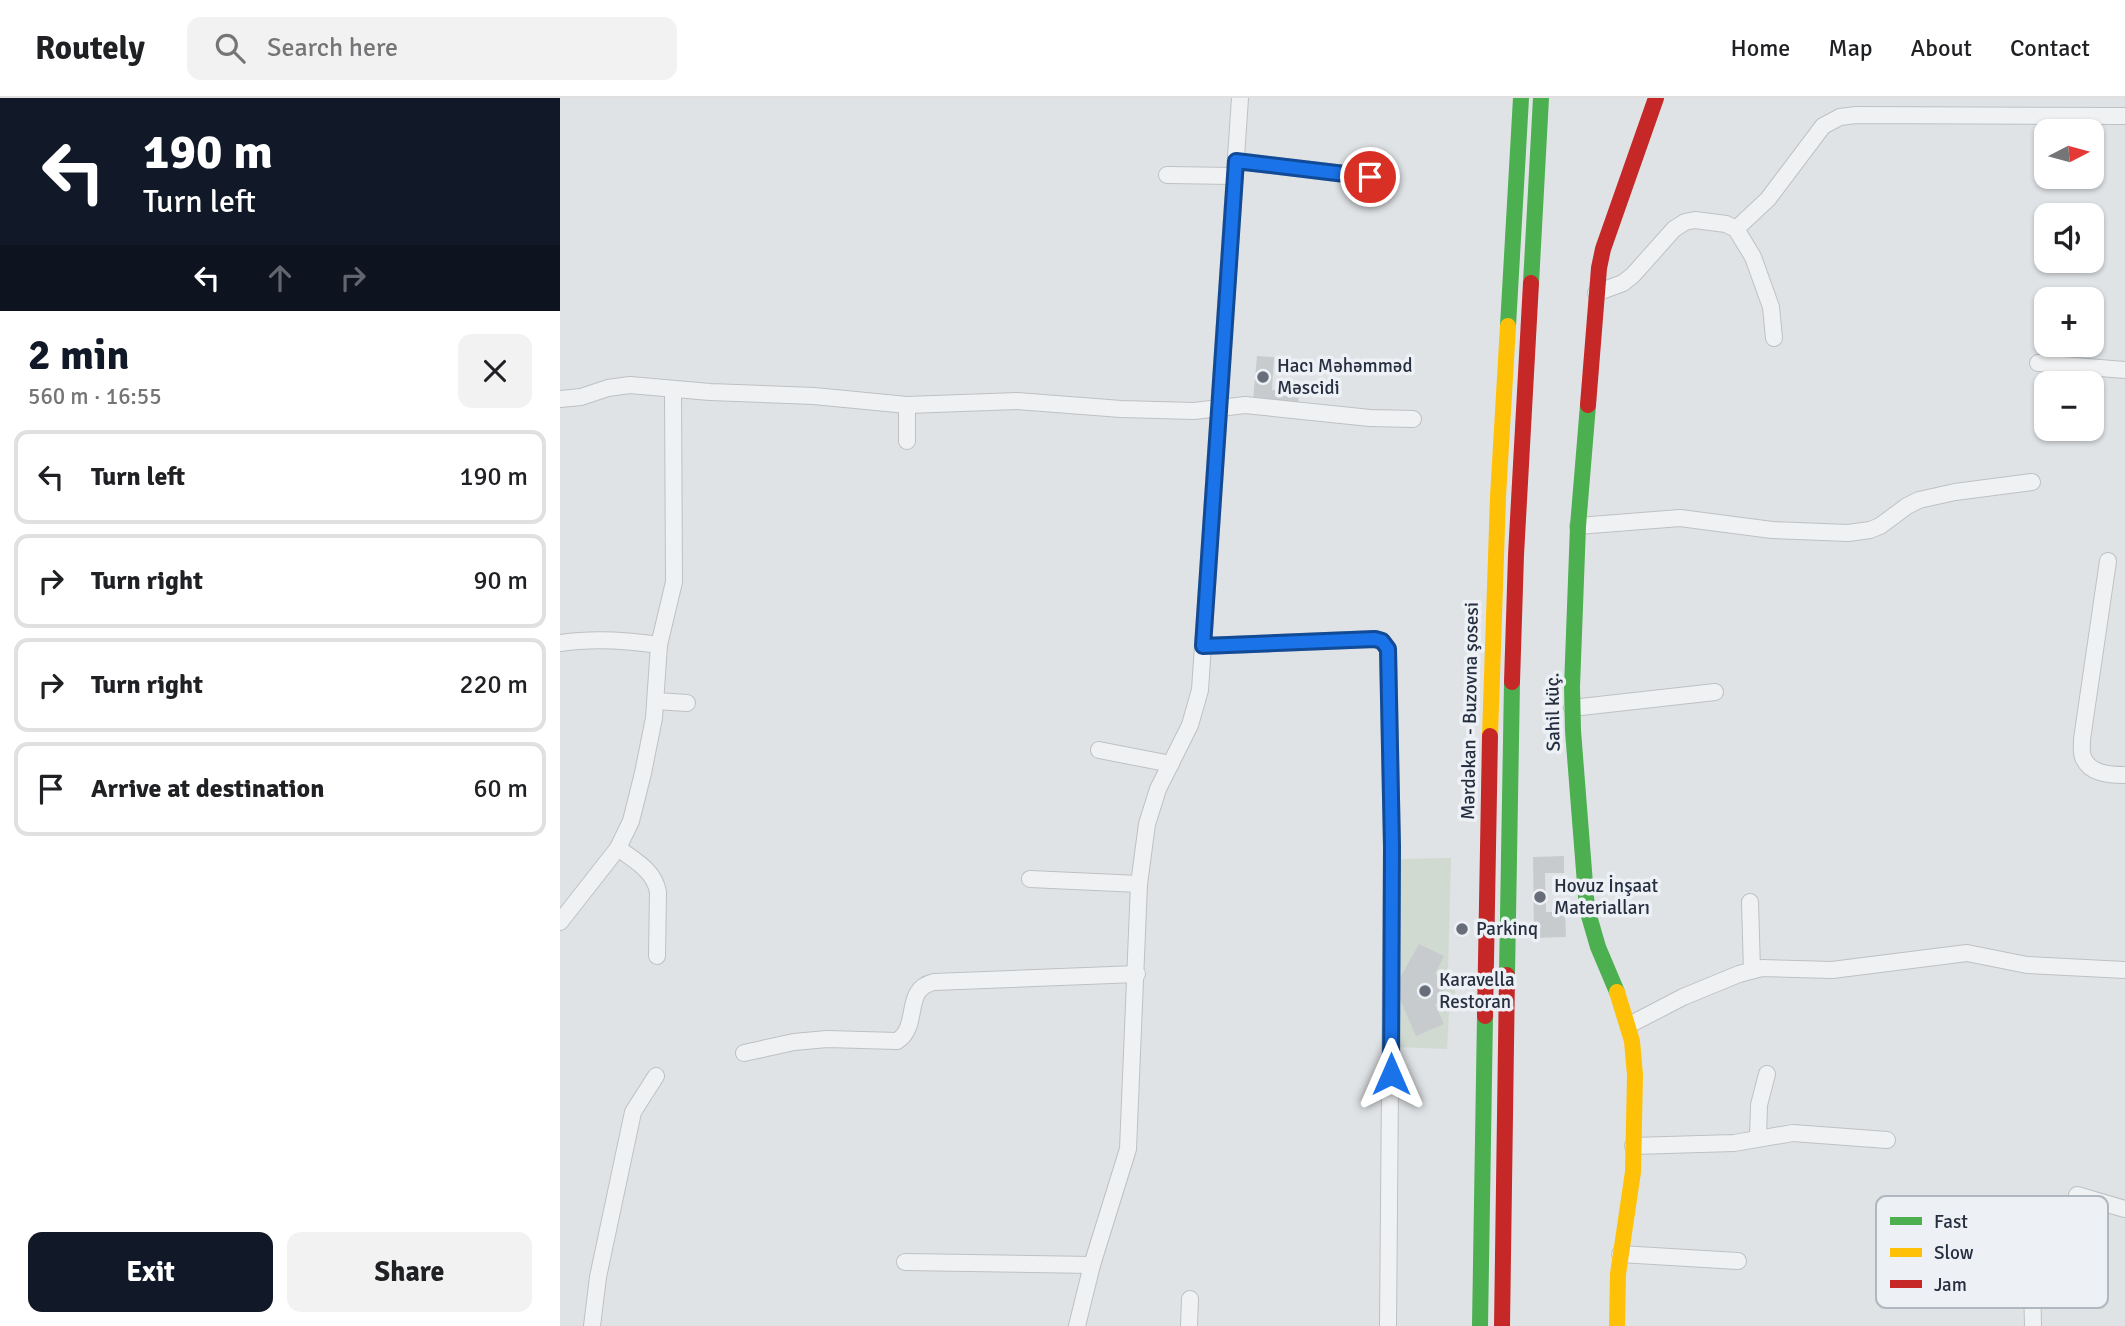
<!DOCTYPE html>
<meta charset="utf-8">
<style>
:root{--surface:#fff;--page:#f2f2f2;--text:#202124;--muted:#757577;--line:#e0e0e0;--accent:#111827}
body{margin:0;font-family:Signika,sans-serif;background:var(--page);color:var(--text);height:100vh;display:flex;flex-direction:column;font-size:26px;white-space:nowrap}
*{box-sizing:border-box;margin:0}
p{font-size:23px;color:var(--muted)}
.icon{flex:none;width:38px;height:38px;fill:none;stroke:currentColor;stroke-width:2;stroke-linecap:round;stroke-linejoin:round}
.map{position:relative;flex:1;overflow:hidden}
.sheet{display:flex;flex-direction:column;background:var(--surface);width:560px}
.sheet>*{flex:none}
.banner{background:#111827;color:#fff;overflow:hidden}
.needle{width:46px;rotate:84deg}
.controls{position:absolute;left:1474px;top:21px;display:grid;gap:14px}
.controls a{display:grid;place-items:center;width:70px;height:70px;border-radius:14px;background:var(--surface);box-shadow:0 2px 5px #0004;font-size:35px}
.pin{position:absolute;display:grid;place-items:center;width:60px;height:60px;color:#fff;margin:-30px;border:4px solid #fff;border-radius:50%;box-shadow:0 2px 7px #0007}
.me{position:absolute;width:77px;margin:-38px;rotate:0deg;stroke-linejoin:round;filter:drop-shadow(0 0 5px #0008)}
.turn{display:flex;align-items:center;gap:24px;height:147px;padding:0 28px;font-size:32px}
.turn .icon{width:91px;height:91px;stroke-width:2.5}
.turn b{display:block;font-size:49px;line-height:60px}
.lanes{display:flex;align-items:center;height:66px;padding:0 28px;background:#0003;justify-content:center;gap:35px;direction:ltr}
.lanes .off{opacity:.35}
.round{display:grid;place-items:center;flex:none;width:74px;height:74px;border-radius:14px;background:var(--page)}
.head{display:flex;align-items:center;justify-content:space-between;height:119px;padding:0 28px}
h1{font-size:42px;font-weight:700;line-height:52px;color:var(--accent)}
.action{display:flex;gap:14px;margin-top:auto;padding:14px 28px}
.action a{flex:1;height:80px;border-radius:14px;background:var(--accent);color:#fff;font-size:28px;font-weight:700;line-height:80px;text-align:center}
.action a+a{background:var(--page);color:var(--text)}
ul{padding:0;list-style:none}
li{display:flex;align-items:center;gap:21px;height:94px;margin:0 14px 10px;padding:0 14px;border:4px solid var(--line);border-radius:14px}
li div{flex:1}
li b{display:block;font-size:26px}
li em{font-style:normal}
header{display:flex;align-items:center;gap:42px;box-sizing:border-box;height:98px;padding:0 35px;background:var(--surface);border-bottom:2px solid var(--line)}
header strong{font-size:33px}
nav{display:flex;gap:38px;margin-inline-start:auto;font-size:24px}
.search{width:490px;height:63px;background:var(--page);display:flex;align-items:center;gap:18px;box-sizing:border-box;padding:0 24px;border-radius:14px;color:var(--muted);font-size:26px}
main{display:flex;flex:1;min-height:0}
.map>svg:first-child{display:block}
.green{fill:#d0dad0}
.building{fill:#c8cbce}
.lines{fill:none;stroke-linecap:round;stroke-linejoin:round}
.street-casing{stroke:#bec1c4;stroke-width:18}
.street{stroke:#f0f1f2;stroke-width:16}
.fast{stroke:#4caf50;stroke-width:16}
.slow{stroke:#ffc107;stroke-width:16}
.jam{stroke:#c62828;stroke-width:16}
.route-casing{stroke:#114b97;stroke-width:18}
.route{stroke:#1a73e8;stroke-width:12}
.poi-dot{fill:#676e7a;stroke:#edf1f6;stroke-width:2.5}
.labels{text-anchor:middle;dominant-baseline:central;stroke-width:7;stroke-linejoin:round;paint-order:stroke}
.poi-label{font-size:19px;fill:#262f40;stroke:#edf1f6;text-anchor:start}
.street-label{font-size:19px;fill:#262f40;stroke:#edf1f6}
.key{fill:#edf1f6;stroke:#b1b7bf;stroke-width:2}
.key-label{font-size:19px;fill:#262f40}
</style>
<header>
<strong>Routely</strong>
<div class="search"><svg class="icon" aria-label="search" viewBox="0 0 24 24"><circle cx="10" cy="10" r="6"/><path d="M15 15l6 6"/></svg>Search here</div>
<nav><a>Home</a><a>Map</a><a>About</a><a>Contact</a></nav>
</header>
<main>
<section class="sheet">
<div class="banner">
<div class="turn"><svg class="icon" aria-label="left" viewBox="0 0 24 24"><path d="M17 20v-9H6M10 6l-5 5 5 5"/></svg><div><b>190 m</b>Turn left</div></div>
<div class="lanes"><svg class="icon" aria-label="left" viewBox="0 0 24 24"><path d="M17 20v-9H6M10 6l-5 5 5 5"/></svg><svg class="icon off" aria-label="ahead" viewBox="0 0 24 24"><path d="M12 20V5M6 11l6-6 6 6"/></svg><svg class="icon off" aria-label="right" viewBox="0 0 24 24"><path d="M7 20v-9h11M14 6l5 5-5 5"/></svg></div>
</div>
<div class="head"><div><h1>2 min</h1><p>560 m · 16:55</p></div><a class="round"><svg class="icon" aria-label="close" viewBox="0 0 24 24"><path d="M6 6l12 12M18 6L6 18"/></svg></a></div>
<ul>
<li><svg class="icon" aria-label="left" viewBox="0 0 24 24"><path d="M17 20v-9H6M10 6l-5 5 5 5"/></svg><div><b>Turn left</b></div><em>190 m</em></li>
<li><svg class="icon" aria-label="right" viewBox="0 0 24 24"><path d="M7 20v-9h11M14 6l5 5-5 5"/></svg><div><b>Turn right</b></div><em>90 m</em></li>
<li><svg class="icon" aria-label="right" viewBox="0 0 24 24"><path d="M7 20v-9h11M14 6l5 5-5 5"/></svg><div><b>Turn right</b></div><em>220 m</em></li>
<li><svg class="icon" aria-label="arrive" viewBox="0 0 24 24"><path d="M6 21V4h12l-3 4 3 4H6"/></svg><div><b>Arrive at destination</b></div><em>60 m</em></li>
</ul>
<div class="action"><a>Exit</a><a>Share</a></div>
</section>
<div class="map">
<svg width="1565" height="1228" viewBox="0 0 1565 1228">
<rect width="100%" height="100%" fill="#e0e3e6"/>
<polygon class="green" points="891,760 888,874 894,884 896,901 889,915 887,951 836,949 839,761"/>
<g class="building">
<polygon points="697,258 714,259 712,292 739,294 738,306 693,302"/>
<polygon points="1004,758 1004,775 985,775 986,814 1005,814 1006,839 974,840 973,759"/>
<polygon points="859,846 884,858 875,876 881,881 884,886 883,899 875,907 884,926 856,938 840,901 840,880"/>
</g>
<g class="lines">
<defs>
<g id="street">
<polyline points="676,63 810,79"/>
<polyline points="607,77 675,78"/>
<polyline points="1176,131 1208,101 1263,28 1280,19 1296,17 1565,18"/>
<polyline points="1036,195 1063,185 1073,177 1114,131 1125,124 1135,122 1166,126 1176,131 1193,159 1211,209 1214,240"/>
<polyline points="1478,265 1565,272"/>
<polyline points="0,301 21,299 48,290 70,287 150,294 254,298 347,307 457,303 561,311 634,313 685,307 810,320 853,321"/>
<polyline points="347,307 347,343"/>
<polyline points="1018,428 1120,420 1212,432 1288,435 1310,432 1320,428 1347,408 1359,402 1395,394 1472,384"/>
<path d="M1548,463L1522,641C1522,646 1521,654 1523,659C1529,676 1550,677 1565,677"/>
<path d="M0,545C33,540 66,542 99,547"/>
<polyline points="643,548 815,541 822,543 828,551 832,749 828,1228"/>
<polyline points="96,603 127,605"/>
<polyline points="1012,610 1155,594"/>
<polyline points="539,652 611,666"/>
<path d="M58,750C75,763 94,772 98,794L97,858"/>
<polyline points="470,781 579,786"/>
<polyline points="1190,804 1192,872"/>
<polyline points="0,824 58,750 71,723 83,675 94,620 99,547 114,484 113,292"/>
<polyline points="1069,927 1123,899 1179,876 1202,870 1272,872 1407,855 1467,867 1565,872"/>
<path d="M184,955L234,944L267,941L337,943C361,928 342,891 374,884L577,876"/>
<polyline points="1198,1040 1199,1007 1207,976"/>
<polyline points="1073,1048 1174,1045 1233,1035 1327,1042"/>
<polyline points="1517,1097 1565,1111"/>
<polyline points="1060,1156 1178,1163"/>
<polyline points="345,1164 532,1167"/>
<polyline points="1472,1187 1473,1228"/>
<polyline points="32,1228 38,1179 73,1014 96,978"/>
<polyline points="517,1228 532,1167 568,1051 579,786 587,726 598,691 630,627 640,592 680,0"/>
<polyline points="629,1228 630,1201"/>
</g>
</defs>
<use href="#street" class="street-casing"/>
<use href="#street" class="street"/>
<g class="fast">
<polyline points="971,185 981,0"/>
<polyline points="948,228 961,0"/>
<polyline points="1028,307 1018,428 1012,589 1013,633 1027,811 1038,849 1057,894"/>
<polyline points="947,877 952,584"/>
<polyline points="920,1228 925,918"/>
</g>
<g class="slow">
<polyline points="930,638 938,399 948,228"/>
<polyline points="1057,894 1072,943 1075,977 1073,1074 1058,1176 1057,1228"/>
</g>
<g class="jam">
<polyline points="1028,307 1039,170 1043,151 1096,0"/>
<polyline points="952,584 956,457 971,185"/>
<polyline points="925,918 930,638"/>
<polyline points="942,1228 947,877"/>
</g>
</g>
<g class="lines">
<defs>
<polyline id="route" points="810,79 676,63 643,548 815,541 822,543 828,551 832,749 831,976"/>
</defs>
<use href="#route" class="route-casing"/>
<use href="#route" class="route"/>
</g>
<g class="poi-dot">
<circle cx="703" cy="279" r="7"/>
<circle cx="980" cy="799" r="7"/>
<circle cx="902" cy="831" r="7"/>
<circle cx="865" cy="893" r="7"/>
</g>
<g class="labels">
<g class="poi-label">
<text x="717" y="268">Hacı Məhəmməd<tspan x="717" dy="22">Məscidi</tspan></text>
<text x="994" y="788">Hovuz İnşaat<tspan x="994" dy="22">Materialları</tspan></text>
<text x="916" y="831">Parkinq</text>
<text x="879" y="882">Karavella<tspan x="879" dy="22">Restoran</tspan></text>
</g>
<g class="street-label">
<text transform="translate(910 613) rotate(-89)">Mərdəkan - Buzovna şosesi</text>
<text transform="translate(993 614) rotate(-91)">Sahil küç.</text>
</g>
</g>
<rect x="1316" y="1098" width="232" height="112" rx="10" class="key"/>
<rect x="1330" y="1119" width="32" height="8" fill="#4caf50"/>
<rect x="1330" y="1150" width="32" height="9" fill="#ffc107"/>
<rect x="1330" y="1182" width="32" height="8" fill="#c62828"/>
<g class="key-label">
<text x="1374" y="1130">Fast</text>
<text x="1374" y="1161">Slow</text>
<text x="1374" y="1193">Jam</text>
</g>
</svg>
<div class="controls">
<a><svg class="needle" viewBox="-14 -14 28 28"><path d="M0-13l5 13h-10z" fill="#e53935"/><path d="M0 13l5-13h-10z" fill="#757577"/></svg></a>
<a><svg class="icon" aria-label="sound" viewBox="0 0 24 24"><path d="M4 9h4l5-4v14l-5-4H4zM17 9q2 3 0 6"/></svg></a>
<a>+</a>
<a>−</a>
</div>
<div class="pin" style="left:810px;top:79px;background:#d93025"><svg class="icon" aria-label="arrive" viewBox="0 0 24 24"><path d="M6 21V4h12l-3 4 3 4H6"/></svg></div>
<svg class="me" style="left:831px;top:976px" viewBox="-20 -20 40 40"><path d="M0-17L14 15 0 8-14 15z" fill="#1a73e8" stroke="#fff" stroke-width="4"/></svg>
</div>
</main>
